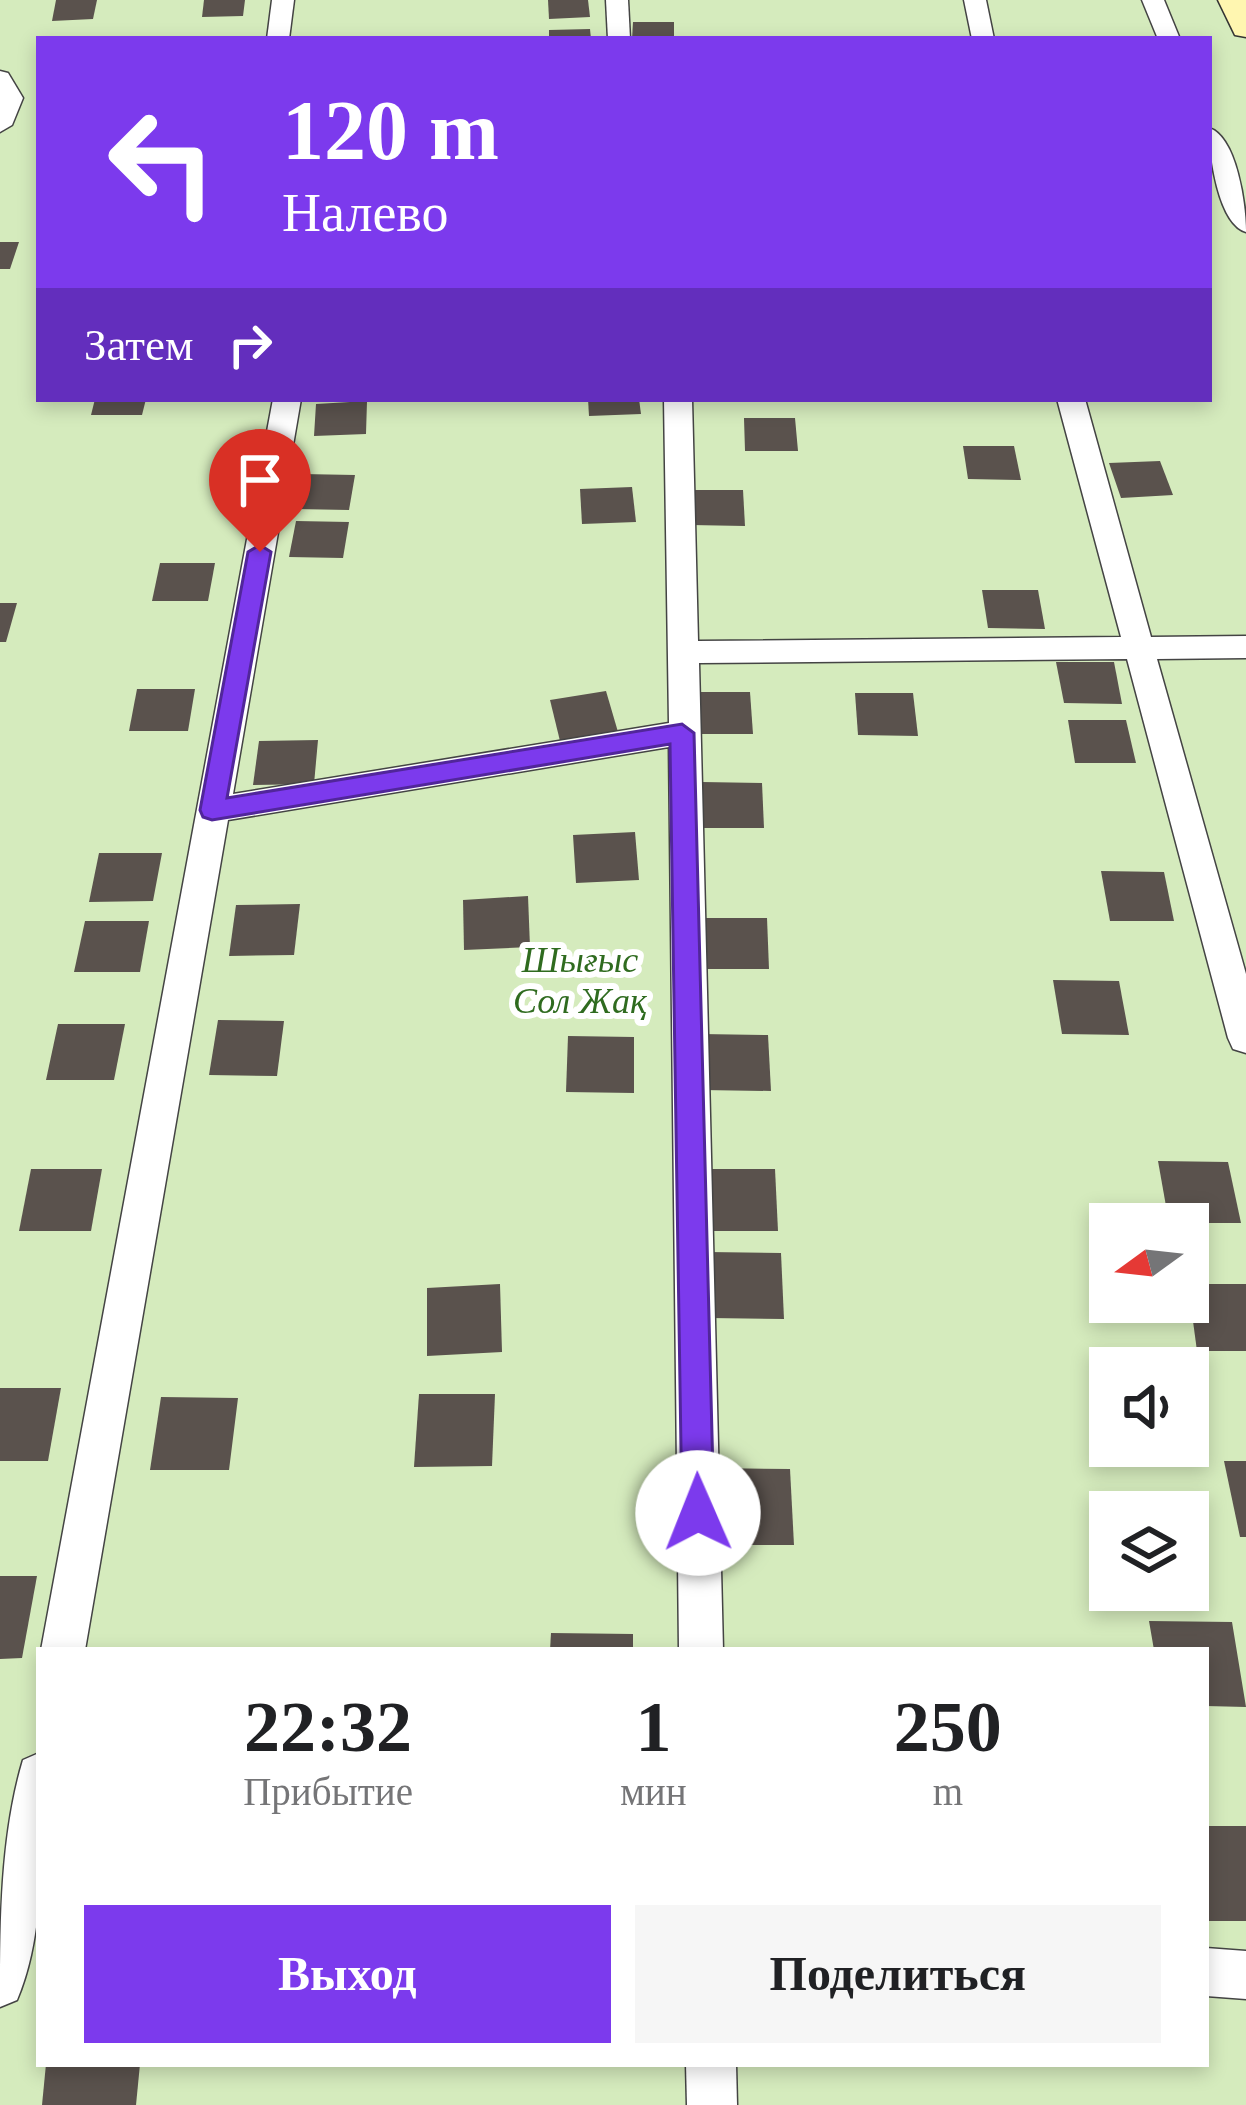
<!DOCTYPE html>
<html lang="ru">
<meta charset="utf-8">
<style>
:root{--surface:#fff;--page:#f6f6f6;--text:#202124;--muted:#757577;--accent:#7c3aed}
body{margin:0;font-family:Georgia,serif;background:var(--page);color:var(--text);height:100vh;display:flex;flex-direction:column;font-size:45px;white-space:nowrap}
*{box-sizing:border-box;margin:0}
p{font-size:39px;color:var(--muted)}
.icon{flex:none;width:66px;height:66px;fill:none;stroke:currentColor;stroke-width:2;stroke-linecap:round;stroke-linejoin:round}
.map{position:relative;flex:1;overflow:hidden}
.drawer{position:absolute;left:36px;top:1647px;width:1173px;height:420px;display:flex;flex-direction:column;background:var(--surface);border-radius:0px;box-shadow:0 6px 18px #0003}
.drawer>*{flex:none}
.top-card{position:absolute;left:36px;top:36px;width:1176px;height:366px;border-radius:0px;box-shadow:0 6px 18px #0003;background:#7c3aed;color:#fff;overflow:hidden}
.needle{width:78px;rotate:255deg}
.fabs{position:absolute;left:1089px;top:1203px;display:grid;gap:24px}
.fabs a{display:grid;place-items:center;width:120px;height:120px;border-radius:0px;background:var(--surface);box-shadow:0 6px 18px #0003;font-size:60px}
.pin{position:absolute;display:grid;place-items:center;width:102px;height:102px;color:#fff;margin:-123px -51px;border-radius:50% 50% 50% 0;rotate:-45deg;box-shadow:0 0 12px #0007}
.pin .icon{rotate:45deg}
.me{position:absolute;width:132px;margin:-66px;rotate:359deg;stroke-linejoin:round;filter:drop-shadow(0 0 9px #0008)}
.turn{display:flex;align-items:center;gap:42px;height:252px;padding:0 48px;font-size:54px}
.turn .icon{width:156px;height:156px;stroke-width:2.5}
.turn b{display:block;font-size:84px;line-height:102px}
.then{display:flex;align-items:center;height:114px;padding:0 48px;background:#0003;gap:24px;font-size:45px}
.eta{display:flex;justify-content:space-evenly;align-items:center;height:204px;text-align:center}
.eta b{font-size:72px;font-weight:600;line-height:84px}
.action{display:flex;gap:24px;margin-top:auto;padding:24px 48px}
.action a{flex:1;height:138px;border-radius:0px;background:var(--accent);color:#fff;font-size:48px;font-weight:600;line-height:138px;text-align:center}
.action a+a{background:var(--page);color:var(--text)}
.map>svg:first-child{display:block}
.green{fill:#d5ebbd;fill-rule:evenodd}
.building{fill:#5a524d}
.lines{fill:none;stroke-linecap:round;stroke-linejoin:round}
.street-casing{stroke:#444;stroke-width:3}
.secondary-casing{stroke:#333;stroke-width:3}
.street{fill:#fff;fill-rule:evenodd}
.secondary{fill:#fff6b0;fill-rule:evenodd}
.route{fill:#7c3aed;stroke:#51269a;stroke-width:3}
.labels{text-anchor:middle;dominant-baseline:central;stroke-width:12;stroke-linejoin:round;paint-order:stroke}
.park-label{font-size:36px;font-style:italic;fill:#2f6b1f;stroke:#fff}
</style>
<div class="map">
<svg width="1246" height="2105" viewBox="0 0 1246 2105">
<rect width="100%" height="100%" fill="#fffdf5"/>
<path class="green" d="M0,0H1246V2105H0ZM39,39H1209V399H39ZM1110,1224H1188V1302H1110ZM1110,1368H1188V1446H1110ZM1110,1512H1188V1590H1110ZM39,1650H1206V2064H39Z"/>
<g class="building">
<polygon points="56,0 97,0 93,19 52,21"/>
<polygon points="204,0 245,0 243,16 202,17"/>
<polygon points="548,0 588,0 590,17 549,19"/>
<polygon points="633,22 674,22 674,39 632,39"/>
<polygon points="590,29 591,39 549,39 549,30"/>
<polygon points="0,242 19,242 10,269 0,269"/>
<polygon points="95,399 146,399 142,415 91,415"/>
<polygon points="588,399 639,399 641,414 589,416"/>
<polygon points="367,401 366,434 314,436 316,404"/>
<polygon points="744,418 795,418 798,451 745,451"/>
<polygon points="963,446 1014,446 1021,480 968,479"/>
<polygon points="1160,461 1173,495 1121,498 1109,463"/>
<polygon points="302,474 355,475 349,510 295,509"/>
<polygon points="632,487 636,522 582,524 580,489"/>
<polygon points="690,490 743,490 745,526 691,525"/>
<polygon points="296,521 349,522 343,558 289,557"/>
<polygon points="160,563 215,563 208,601 152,601"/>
<polygon points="982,590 1038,590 1045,629 988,628"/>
<polygon points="0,603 17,603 6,642 0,642"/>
<polygon points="1056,662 1114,662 1122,704 1064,703"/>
<polygon points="137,689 195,689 188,731 129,731"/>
<polygon points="606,691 618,732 560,741 550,700"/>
<polygon points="693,692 750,692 753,734 693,734"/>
<polygon points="855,693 913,693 918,736 858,735"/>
<polygon points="1068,720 1126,720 1136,763 1075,763"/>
<polygon points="318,740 314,784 253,785 259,741"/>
<polygon points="702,782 762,783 764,828 703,828"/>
<polygon points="635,832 639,880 576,883 573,835"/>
<polygon points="99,853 162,853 153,901 89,902"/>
<polygon points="1101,871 1164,872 1174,921 1110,921"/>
<polygon points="528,896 530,947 464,950 463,900"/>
<polygon points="300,904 294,955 229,956 236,905"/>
<polygon points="703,918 767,918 769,969 704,969"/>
<polygon points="85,921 149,921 140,972 74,972"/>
<polygon points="1053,980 1119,981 1129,1035 1062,1034"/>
<polygon points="218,1020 284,1021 277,1076 209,1075"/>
<polygon points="58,1024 125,1024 114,1080 46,1080"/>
<polygon points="701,1034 768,1035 771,1091 702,1090"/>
<polygon points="568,1036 634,1037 634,1093 566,1092"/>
<polygon points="1158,1161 1228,1162 1241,1223 1169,1223"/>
<polygon points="31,1169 102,1169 91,1231 19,1231"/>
<polygon points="705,1169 775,1169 778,1231 706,1231"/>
<polygon points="708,1252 781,1253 784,1319 709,1318"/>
<polygon points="500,1284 502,1352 427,1356 427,1288"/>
<polygon points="1188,1284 1246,1284 1246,1351 1197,1351"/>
<polygon points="0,1388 61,1388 48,1461 0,1461"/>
<polygon points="419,1394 495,1394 492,1466 414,1467"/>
<polygon points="161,1397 238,1398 229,1470 150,1470"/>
<polygon points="1224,1461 1246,1461 1246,1537 1240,1537"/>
<polygon points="712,1468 790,1469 794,1545 714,1545"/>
<polygon points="0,1576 37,1576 22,1658 0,1659"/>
<polygon points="1149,1621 1232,1622 1246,1707 1206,1706 1206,1650 1154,1650"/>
<polygon points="551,1633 633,1634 633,1650 550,1650"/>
<rect x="1206" y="1826" width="40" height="95"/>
<polygon points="46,2064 140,2064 136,2105 42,2105"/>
</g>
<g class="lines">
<defs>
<g id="street">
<polygon points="272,0 294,0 289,39 267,39"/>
<polygon points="606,0 628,0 630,39 608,39"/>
<polygon points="964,0 986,0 994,39 972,39"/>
<polygon points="1142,0 1164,0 1180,39 1158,39"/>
<polygon points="0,71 8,73 23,98 12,125 0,132"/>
<path d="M1209,128C1237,137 1246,206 1246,232C1218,224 1209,154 1209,128Z"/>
<polygon points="273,399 301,399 233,794 669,723 664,399 692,399 698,641 1121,637 1057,399 1085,399 1151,637 1246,636 1246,658 1157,659 1246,974 1246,1053 1233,1049 1228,1038 1127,659 699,663 723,1650 679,1650 669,747 228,820 85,1650 41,1650"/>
<path d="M39,1753C39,1834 49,1924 17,2000L0,2007C0,1926 0,1837 23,1760Z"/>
<polygon points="1206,1948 1246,1951 1246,1999 1206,1996"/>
<polygon points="686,2064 736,2064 737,2105 687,2105"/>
</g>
<polygon id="secondary" points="1218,0 1246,0 1246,37 1235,35"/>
</defs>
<use href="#street" class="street-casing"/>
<use href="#secondary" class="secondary-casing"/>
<use href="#street" class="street"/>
<use href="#secondary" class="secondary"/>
</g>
<polygon class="route" points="260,545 271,552 227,798 682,724 694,733 714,1513 710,1524 698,1529 687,1524 682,1513 670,744 212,820 203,817 200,810 248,552"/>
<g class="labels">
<g class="park-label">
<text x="580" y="960">Шығыс<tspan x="580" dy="41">Сол Жақ</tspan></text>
</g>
</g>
</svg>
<div class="fabs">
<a><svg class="needle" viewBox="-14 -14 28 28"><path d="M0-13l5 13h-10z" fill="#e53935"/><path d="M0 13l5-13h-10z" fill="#757577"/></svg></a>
<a><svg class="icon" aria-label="sound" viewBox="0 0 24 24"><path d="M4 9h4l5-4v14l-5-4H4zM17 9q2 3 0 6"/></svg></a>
<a><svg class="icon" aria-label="layers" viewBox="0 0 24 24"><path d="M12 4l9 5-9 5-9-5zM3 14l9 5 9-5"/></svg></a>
</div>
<div class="pin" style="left:260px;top:552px;background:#d93025"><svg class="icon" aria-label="arrive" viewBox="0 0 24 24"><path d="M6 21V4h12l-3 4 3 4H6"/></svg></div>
<svg class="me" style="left:698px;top:1513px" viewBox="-20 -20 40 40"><circle r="19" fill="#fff"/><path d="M0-13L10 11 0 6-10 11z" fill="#7c3aed"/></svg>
<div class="top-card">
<div class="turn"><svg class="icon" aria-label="left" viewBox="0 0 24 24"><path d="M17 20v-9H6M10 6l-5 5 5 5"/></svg><div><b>120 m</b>Налево</div></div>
<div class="then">Затем<svg class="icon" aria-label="right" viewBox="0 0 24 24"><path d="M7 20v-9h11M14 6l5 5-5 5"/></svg></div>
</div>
<section class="drawer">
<div class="eta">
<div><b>22:32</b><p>Прибытие</p></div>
<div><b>1</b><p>мин</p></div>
<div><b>250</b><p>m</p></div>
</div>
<div class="action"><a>Выход</a><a>Поделиться</a></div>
</section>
</div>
